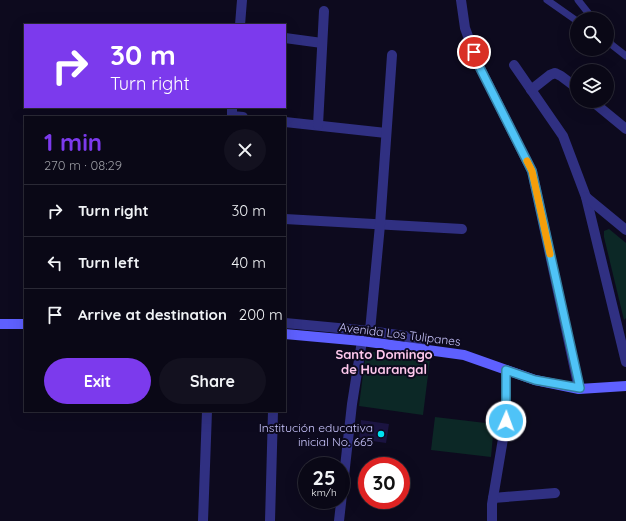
<!DOCTYPE html>
<meta charset="utf-8">
<style>
:root{--surface:#0a0816;--page:#13111f;--text:#f1f3f6;--muted:#999aa1;--line:#2a2935;--accent:#7c3aed}
body{margin:0;font-family:Quicksand,sans-serif;background:var(--page);color:var(--text);height:100vh;display:flex;flex-direction:column;font-size:15px;white-space:nowrap}
*{box-sizing:border-box;margin:0}
p{font-size:13px;color:var(--muted)}
.icon{flex:none;width:22px;height:22px;fill:none;stroke:currentColor;stroke-width:2;stroke-linecap:round;stroke-linejoin:round}
.map{position:relative;flex:1;overflow:hidden}
.panel{position:absolute;left:24px;top:116px;width:262px;height:296px;display:flex;flex-direction:column;background:var(--surface);border-radius:0px;box-shadow:0 4px 16px #0002,0 0 0 1px var(--line)}
.panel>*{flex:none}
.hud{position:absolute;left:24px;top:24px;width:262px;height:84px;border-radius:0px;box-shadow:0 4px 16px #0002,0 0 0 1px var(--line);background:#7c3aed;color:#fff;overflow:hidden}
.controls{position:absolute;left:570px;top:12px;display:grid;gap:8px}
.controls a{display:grid;place-items:center;width:44px;height:44px;border-radius:50%;background:var(--surface);box-shadow:0 4px 16px #0002,0 0 0 1px var(--line);font-size:20px}
.speed{position:absolute;left:298px;top:457px;display:flex;gap:8px;font-size:20px;font-weight:700;text-align:center}
.speed>*{display:grid;place-content:center;width:52px;height:52px;border-radius:50%;background:var(--surface);box-shadow:0 4px 16px #0002,0 0 0 1px var(--line);line-height:1}
.speed small{font-size:10px;font-weight:400}
.speed .limit{border:6px solid #d22;background:#fff;color:#111}
.pin{position:absolute;display:grid;place-items:center;width:34px;height:34px;color:#fff;margin:-17px;border:2px solid #fff;border-radius:50%;box-shadow:0 1px 4px #0007}
.me{position:absolute;width:44px;margin:-22px;rotate:2deg;stroke-linejoin:round;filter:drop-shadow(0 0 3px #0008)}
.turn{display:flex;align-items:center;gap:14px;height:84px;padding:0 20px;font-size:18px}
.turn .icon{width:52px;height:52px;stroke-width:2.5}
.turn b{display:block;font-size:28px;line-height:34px}
.round{display:grid;place-items:center;flex:none;width:42px;height:42px;border-radius:21px;background:var(--page)}
.headline{display:flex;align-items:center;justify-content:space-between;height:68px;padding:0 20px}
h1{font-size:24px;font-weight:700;line-height:30px;color:var(--accent)}
.action{display:flex;gap:8px;margin-top:auto;padding:8px 20px}
.action a{flex:1;height:46px;border-radius:24px;background:var(--accent);color:#fff;font-size:16px;font-weight:700;line-height:46px;text-align:center}
.action a+a{background:var(--page);color:var(--text)}
ul{padding:0;list-style:none}
li{display:flex;align-items:center;gap:12px;height:52px;padding:0 20px;border-top:1px solid var(--line)}
li div{flex:1}
li b{display:block;font-size:15px}
li em{font-style:normal}
.map>svg:first-child{display:block}
.green{fill:#0c2826}
.building{fill:#1b1441}
.lines{fill:none;stroke-linecap:round;stroke-linejoin:round}
.lane{stroke:#303082;stroke-width:7}
.street{stroke:#303082;stroke-width:10}
.secondary{stroke:#5e60ff;stroke-width:10}
.route-casing{stroke:#337fa1;stroke-width:10}
.route{stroke:#4fc3f7;stroke-width:7}
.slow{stroke:#f59e0b;stroke-width:7}
.poi-dot{fill:#00e3f2;stroke:#0d0a1e;stroke-width:1.5}
.labels{text-anchor:middle;dominant-baseline:central;stroke-width:4;stroke-linejoin:round;paint-order:stroke}
.street-label{font-size:12px;fill:#cbc7ff;stroke:#0d0a1e}
.poi-label{font-size:12px;fill:#cbc7ff;stroke:#0d0a1e;text-anchor:end}
.neighbourhood-label{font-size:13px;font-weight:bold;fill:#ffc9ed;stroke:#0d0a1e}
</style>
<div class="map">
<svg width="626" height="521" viewBox="0 0 626 521">
<rect width="100%" height="100%" fill="#0d0a1e"/>
<g class="green">
<polygon points="609,229 626,243 626,318 624,320 604,237 604,231"/>
<polygon points="366,351 430,359 423,415 359,406"/>
<polygon points="435,417 494,424 491,457 431,450"/>
</g>
<polygon class="building" points="361,420 389,424 386,443 359,439"/>
<g class="lines">
<g class="lane">
<polyline points="547,0 577,21"/>
<polyline points="578,0 593,19"/>
<polyline points="607,38 612,45 626,56"/>
</g>
<g class="street">
<polyline points="461,0 465,28 478,64 532,171 579,389"/>
<polyline points="240,25 242,0"/>
<polyline points="285,38 322,43"/>
<polyline points="514,65 563,136 586,197 626,362"/>
<polyline points="531,90 550,75 555,73 561,76 577,88"/>
<polyline points="592,101 626,129"/>
<polyline points="232,107 232,116 243,117"/>
<polyline points="285,122 386,133"/>
<polyline points="318,125 324,11"/>
<polyline points="586,197 626,230"/>
<polyline points="285,219 462,229"/>
<polyline points="285,323 370,331 405,336 410,339 424,350"/>
<polyline points="370,331 380,225 392,55"/>
<polyline points="493,498 555,493"/>
<polyline points="203,521 207,411"/>
<polyline points="270,521 273,411"/>
<polyline points="339,521 352,404 362,341"/>
<polyline points="492,521 492,504 506,421 506,370"/>
</g>
<g class="secondary">
<polyline points="0,324 25,324"/>
<polyline points="285,334 362,341 464,355 535,380 579,389 626,386"/>
</g>
</g>
<g class="lines">
<defs>
<polyline id="route" points="474,52 478,64 532,171 580,388 535,380 506,370 506,421"/>
</defs>
<use href="#route" class="route-casing"/>
<use href="#route" class="route"/>
<polyline class="slow" points="527,161 532,171 550,254"/>
</g>
<circle class="poi-dot" cx="381" cy="434" r="4"/>
<g class="labels">
<g class="street-label">
<text transform="translate(400 334) rotate(7)">Avenida Los Tulipanes</text>
</g>
<g class="poi-label">
<text x="373" y="427">Institución educativa<tspan x="373" dy="14">inicial No. 665</tspan></text>
</g>
<g class="neighbourhood-label">
<text x="384" y="354">Santo Domingo<tspan x="384" dy="15">de Huarangal</tspan></text>
</g>
</g>
</svg>
<div class="controls">
<a><svg class="icon" aria-label="search" viewBox="0 0 24 24"><circle cx="10" cy="10" r="6"/><path d="M15 15l6 6"/></svg></a>
<a><svg class="icon" aria-label="layers" viewBox="0 0 24 24"><path d="M12 4l9 5-9 5-9-5zM3 14l9 5 9-5"/></svg></a>
</div>
<div class="speed"><div>25<small>km/h</small></div><div class="limit">30</div></div>
<div class="pin" style="left:474px;top:52px;background:#d93025"><svg class="icon" aria-label="arrive" viewBox="0 0 24 24"><path d="M6 21V4h12l-3 4 3 4H6"/></svg></div>
<svg class="me" style="left:506px;top:421px" viewBox="-20 -20 40 40"><circle r="17" fill="#4fc3f7" stroke="#fff" stroke-width="3"/><path d="M0-11L8 9 0 5-8 9z" fill="#fff"/></svg>
<div class="hud">
<div class="turn"><svg class="icon" aria-label="right" viewBox="0 0 24 24"><path d="M7 20v-9h11M14 6l5 5-5 5"/></svg><div><b>30 m</b>Turn right</div></div>
</div>
<section class="panel">
<div class="headline"><div><h1>1 min</h1><p>270 m · 08:29</p></div><a class="round"><svg class="icon" aria-label="close" viewBox="0 0 24 24"><path d="M6 6l12 12M18 6L6 18"/></svg></a></div>
<ul>
<li><svg class="icon" aria-label="right" viewBox="0 0 24 24"><path d="M7 20v-9h11M14 6l5 5-5 5"/></svg><div><b>Turn right</b></div><em>30 m</em></li>
<li><svg class="icon" aria-label="left" viewBox="0 0 24 24"><path d="M17 20v-9H6M10 6l-5 5 5 5"/></svg><div><b>Turn left</b></div><em>40 m</em></li>
<li><svg class="icon" aria-label="arrive" viewBox="0 0 24 24"><path d="M6 21V4h12l-3 4 3 4H6"/></svg><div><b>Arrive at destination</b></div><em>200 m</em></li>
</ul>
<div class="action"><a>Exit</a><a>Share</a></div>
</section>
</div>
